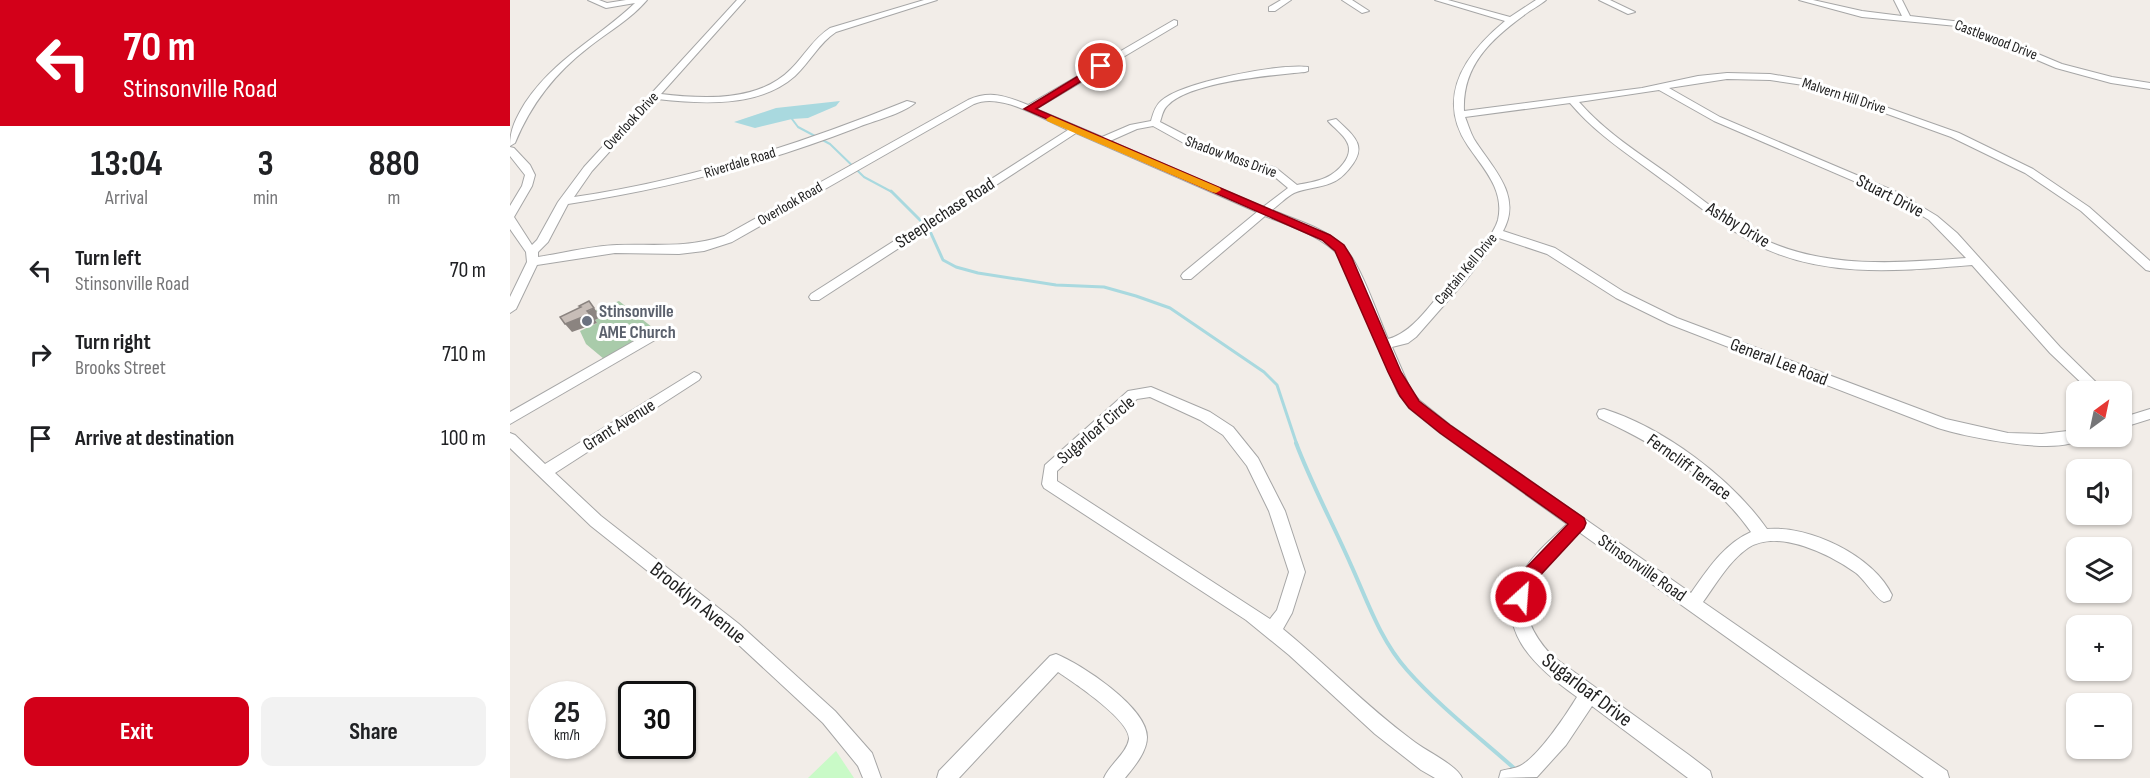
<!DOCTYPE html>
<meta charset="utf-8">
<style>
:root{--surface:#fff;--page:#f2f2f2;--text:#202124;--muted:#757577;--accent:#d30019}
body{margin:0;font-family:"Sofia Sans Condensed",sans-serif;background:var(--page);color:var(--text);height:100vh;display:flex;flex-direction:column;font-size:22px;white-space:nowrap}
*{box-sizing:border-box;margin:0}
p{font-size:20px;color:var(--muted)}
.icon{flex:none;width:33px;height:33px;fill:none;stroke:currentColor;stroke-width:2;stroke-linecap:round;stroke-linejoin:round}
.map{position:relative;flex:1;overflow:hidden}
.side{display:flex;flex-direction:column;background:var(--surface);width:510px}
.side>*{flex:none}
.banner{background:#d30019;color:#fff;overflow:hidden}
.needle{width:39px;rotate:33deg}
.fabs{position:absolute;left:1556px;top:381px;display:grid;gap:12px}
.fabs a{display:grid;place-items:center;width:66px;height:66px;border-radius:12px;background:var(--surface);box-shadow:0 2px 4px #0004;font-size:30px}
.speed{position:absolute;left:18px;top:681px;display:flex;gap:12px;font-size:30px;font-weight:700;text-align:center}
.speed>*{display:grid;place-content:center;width:78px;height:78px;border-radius:50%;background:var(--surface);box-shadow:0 2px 4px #0004;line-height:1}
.speed small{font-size:15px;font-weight:400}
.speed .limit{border:3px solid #111;border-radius:9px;background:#fff;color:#111}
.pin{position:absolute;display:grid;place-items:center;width:51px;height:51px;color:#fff;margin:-26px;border:3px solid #fff;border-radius:50%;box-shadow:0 2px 6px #0007}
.me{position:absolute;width:66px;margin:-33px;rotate:26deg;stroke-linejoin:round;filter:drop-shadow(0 0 4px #0008)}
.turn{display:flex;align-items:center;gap:21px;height:126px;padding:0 24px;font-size:27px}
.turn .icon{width:78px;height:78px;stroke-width:2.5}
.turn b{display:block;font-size:42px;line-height:51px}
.eta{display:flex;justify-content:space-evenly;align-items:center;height:102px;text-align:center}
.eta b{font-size:36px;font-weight:700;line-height:42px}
.action{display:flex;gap:12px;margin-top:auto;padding:12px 24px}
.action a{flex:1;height:69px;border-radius:12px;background:var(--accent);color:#fff;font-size:24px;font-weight:700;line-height:69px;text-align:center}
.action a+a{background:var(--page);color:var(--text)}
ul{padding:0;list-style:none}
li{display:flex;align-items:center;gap:18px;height:84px;padding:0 24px}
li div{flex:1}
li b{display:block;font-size:22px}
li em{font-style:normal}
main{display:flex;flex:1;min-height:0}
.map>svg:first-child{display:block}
.cemetery{fill:#a9cbaa}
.park{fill:#c9fac7}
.water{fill:#a9d9df}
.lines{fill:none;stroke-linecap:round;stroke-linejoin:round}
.stream-far2{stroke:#a9d9df;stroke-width:2}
.stream-far1{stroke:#a9d9df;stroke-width:3}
.stream{stroke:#a9d9df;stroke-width:4}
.minor-casing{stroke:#a6a6a6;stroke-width:2}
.minor{fill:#fff;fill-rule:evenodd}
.shaded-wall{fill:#8b8480}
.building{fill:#c7bdb7;stroke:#8b8480;stroke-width:1.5}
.route{fill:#d30019;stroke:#890010;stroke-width:1.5}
.slow{fill:#f59e0b}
.worship-dot{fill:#6b7280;stroke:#fff;stroke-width:2}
.labels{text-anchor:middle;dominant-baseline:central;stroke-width:6;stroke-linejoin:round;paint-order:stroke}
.far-street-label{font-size:15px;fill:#222;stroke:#fff}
.street-label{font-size:18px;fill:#222;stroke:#fff}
.worship-label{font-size:18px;font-weight:bold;fill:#5b616d;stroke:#fff;text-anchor:start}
.near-street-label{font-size:21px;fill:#222;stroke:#fff}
</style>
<main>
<section class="side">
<div class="banner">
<div class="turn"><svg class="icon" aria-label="left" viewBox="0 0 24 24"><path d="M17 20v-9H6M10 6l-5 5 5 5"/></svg><div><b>70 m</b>Stinsonville Road</div></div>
</div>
<div class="eta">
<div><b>13:04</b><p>Arrival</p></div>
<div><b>3</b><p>min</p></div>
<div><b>880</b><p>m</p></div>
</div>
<ul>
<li><svg class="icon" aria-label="left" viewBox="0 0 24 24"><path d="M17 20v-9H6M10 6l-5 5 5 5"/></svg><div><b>Turn left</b><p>Stinsonville Road</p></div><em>70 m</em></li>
<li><svg class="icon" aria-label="right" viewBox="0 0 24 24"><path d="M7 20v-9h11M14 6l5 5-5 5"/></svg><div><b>Turn right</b><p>Brooks Street</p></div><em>710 m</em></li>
<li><svg class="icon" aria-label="arrive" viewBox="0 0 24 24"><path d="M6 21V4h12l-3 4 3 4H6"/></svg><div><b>Arrive at destination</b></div><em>100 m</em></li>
</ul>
<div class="action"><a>Exit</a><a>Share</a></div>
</section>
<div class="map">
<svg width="1640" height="778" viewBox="0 0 1640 778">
<rect width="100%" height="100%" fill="#f2ede8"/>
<polygon class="cemetery" points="109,301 147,331 94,359 76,344 70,331 87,323 85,320 91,317 86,310"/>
<polygon class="park" points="326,751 344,778 298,778"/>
<polygon class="water" points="330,101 326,106 298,118 282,119 245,128 224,122 266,108"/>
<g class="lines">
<polyline class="stream-far2" points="282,119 288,127 320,144 354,177 382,192"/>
<polyline class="stream-far1" points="381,191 419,229 433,260 446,267 468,273 546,285 594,287 626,296 660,308 754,372 767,385 787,445"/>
<path class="stream" d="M786,443C802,485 823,524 841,565C857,600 870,640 897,670C929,706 969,737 1005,769"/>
<defs>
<g id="minor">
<path d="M78,0H89L97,3L116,0H137C121,19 98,32 79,47C45,73 21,104 5,143L0,146C0,129 6,118 15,103C46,57 86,40 125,3L96,8Z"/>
<path d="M227,0H235L151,94C193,99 249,102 281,69C295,55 303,39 320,28L414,0H427L326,32C309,43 300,62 285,76C249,108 191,104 147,99L82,171L64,197C179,180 288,145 397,101L405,103C392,114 363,121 346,128C253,164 157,189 58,204L38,242L28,252V257C54,253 81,246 107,245C145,244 178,248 214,236L458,100C480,90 496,96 518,105L664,20L667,21V25L526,109L592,137L620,125L641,121C643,114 645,106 651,101C671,82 771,63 798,67V71L795,72C763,75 680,82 658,105C653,109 652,116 650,122L696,146L766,168L787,185C796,183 806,182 815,178C827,173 845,156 837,142C833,134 824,128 818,121L826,119C844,136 859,146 839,169C834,175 829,180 821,183C809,188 796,188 784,193C776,197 769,205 762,210C785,220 816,228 833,246C851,264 867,314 878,339C902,333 919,306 935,288C950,271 982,241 988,220C995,190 973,168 958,146C925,97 955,54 995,21L925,0H938L1000,17L1026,0H1036C1029,6 1020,10 1013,16C979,41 952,67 954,111L1132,88L1188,76L1217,73L1260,74L1302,81L1449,133L1523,169L1579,207L1640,261V271L1636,270L1571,211L1515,173L1441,137L1300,86L1260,80L1217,79L1159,88L1210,117L1389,193L1427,216L1447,233L1550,347L1596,392H1581L1540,353L1462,265C1390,271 1310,279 1244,243C1212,226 1184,202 1154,181C1121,156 1087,135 1060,103L955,117C958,124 960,132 964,139C982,168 1013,195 993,231L1045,248L1114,292L1167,318L1436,419L1498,433L1532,434L1566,430V436H1573C1557,459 1452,436 1428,428L1159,324L1106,298L1037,254L989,238L956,280L906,337L898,343L882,347L901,391L909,400L940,425L1181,593C1198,569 1214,544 1241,532C1204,479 1147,445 1089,418L1087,414L1089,410L1094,409C1154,428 1221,478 1257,529C1299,525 1364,556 1382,595L1380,600L1374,602C1366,599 1356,581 1346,573C1321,555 1268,528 1238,548C1219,561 1206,584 1193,602L1437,771L1439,778H1414L1069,532C1027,575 991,600 1042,656L1179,755L1200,771L1202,778H1178L1082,706L1056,745L1027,777L989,778L991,771C997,769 1004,769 1010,766C1028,757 1056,715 1067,697C1025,667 979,627 1013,572C1024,553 1042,539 1057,524L930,433L899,408L888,393L832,259C813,236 782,227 755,216L681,279H673L671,276L673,273L747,212L566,133L309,300H301L299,297L301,294L558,130C532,119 491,92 464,104L222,242L194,251L169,254L105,253L27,265L6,309L0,313V297L17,262L16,252L0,229V206L12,186L15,175L0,156V147L4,148L20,165L25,175L22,186L4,217L22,245L27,240L48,202L74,167ZM1149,90L1204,121L1381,197L1419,220L1456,258C1389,263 1318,269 1255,240C1221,224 1191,198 1161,176C1129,153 1095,132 1069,102ZM643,126L688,151L759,172L778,188L753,207L600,141L627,129Z"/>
<polygon points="771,0 781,0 765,11 759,11 759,7"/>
<polygon points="832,0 842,0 859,11 852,13"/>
<polygon points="1089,0 1100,0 1125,12 1118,14"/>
<polygon points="1289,0 1303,0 1352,11 1392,16 1384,0 1392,0 1400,16 1452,22 1552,64 1602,77 1640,83 1640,89 1601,83 1546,68 1447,26 1352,17"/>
<polygon points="140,332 145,334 146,337 145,340 0,424 0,412"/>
<polygon points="184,372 189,374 191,377 189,380 45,473 91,516 229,624 325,711 362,753 371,778 353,778 348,766 313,723 217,634 81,526 0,448 0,433 5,435 35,464"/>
<path d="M641,387L700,412L723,427L748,458L775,511L795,572L782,613L773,629C817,665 856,706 902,740C914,750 947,765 952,778H925L911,770L865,734L779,655L736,620L534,488L532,484L535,465L618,391ZM640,397L690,420L713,435L737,466L759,511L779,572L767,610L760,619L547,481V471L627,399Z"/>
<polygon points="1640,409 1640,419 1611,428 1611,418"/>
<path d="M546,654C571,664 637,707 637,737C637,752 624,767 615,778H594C599,765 617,753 619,739C620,720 563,682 548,672L449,778H427L429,771L540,656Z"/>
</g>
</defs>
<use href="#minor" class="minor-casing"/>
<use href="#minor" class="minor"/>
</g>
<polygon class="shaded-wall" points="84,308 91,317 85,320 87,323 62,332 55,324"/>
<polygon class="building" points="79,301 84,308 77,311 80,314 55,324 50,317 71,307 69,306"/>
<polygon class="route" points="588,64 596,66 526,109 820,235 834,245 842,258 891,372 909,401 940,425 1074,518 1076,523 1074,528 1025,581 1017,603 1011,605 1005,603 1002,597 1013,571 1058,524 930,433 899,408 890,396 878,372 825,251 812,240 514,109"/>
<polygon class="slow" points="541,116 710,188 711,190 706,193 702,192 537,121 536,119"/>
<circle class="worship-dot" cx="77" cy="321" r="6"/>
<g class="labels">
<g class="far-street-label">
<text transform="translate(1486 40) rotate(21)">Castlewood Drive</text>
<text transform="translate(1334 96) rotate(18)">Malvern Hill Drive</text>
<text transform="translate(121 121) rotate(-47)">Overlook Drive</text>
<text transform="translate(721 157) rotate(20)">Shadow Moss Drive</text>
<text transform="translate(230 163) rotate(-17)">Riverdale Road</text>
<text transform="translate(280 204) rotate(-30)">Overlook Road</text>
<text transform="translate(956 269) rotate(-50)">Captain Kell Drive</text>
</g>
<g class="street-label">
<text transform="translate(1380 196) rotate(27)">Stuart Drive</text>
<text transform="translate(435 213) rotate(-33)">Steeplechase Road</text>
<text transform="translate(1228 225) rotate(31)">Ashby Drive</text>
<text transform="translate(1269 362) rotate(21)">General Lee Road</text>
<text transform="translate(109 425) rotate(-32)">Grant Avenue</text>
<text transform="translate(586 430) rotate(-40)">Sugarloaf Circle</text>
<text transform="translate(1179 467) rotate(36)">Ferncliff Terrace</text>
<text transform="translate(1132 568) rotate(35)">Stinsonville Road</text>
</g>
<g class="worship-label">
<text x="89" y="311">Stinsonville<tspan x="89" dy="21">AME Church</tspan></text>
</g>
<g class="near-street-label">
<text transform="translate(188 603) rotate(39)">Brooklyn Avenue</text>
<text transform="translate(1077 690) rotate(37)">Sugarloaf Drive</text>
</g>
</g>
</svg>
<div class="fabs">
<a><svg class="needle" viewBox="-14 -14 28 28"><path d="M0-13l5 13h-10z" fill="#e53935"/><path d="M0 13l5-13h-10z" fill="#757577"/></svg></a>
<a><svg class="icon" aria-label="sound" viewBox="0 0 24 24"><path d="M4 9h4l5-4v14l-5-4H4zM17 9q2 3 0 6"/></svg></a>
<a><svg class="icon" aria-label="layers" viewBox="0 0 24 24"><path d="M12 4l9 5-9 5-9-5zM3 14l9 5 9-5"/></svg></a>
<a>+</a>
<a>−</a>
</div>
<div class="speed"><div>25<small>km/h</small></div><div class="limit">30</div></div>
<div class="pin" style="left:591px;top:66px;background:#d93025"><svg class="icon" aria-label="arrive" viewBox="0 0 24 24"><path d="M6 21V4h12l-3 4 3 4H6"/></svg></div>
<svg class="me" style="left:1011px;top:597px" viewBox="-20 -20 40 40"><circle r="17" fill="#d30019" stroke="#fff" stroke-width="3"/><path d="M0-11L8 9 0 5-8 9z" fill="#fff"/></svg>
</div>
</main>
